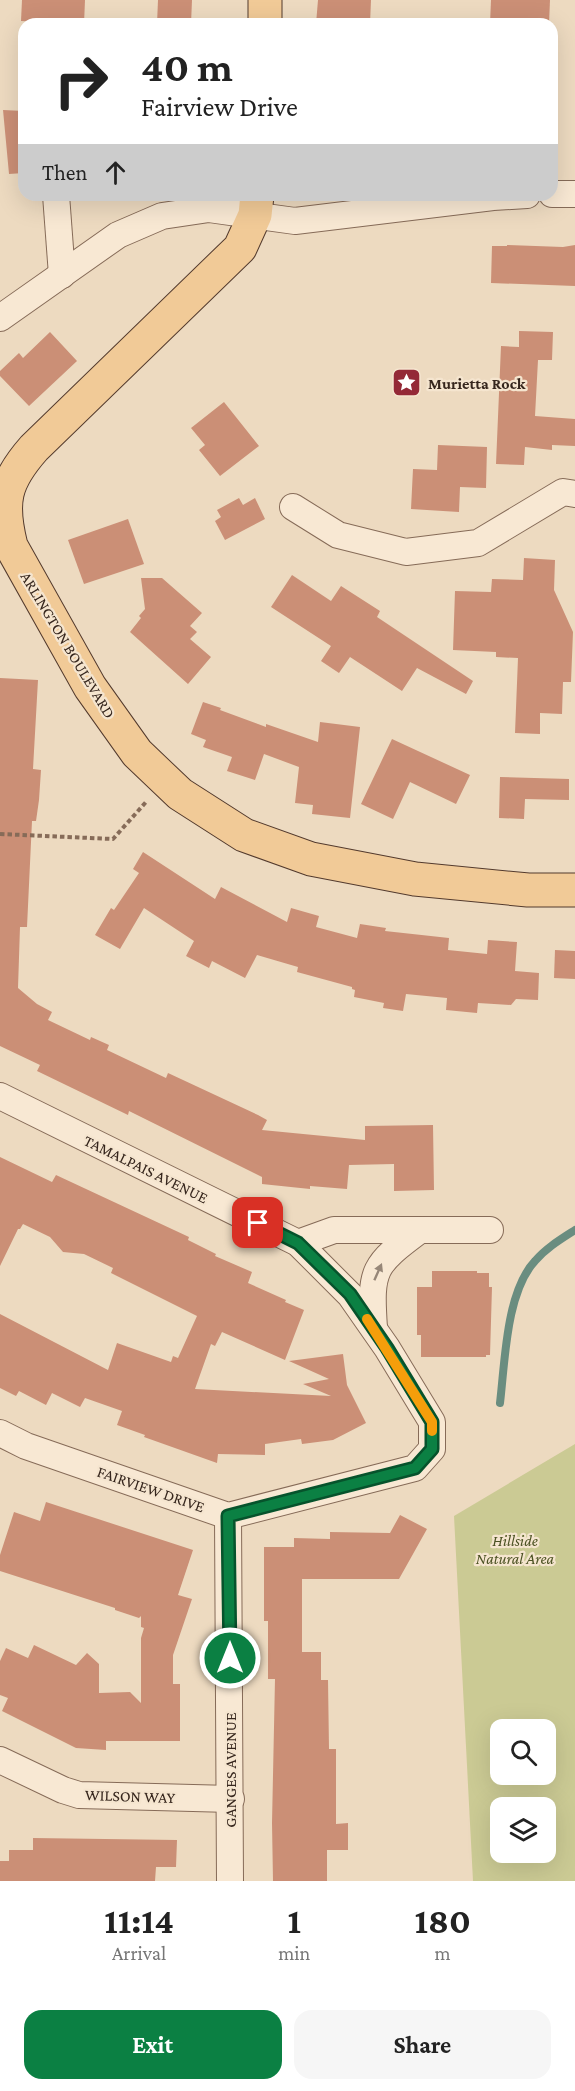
<!DOCTYPE html>
<style>
:root{--surface:#fff;--page:#f6f6f6;--text:#222;--muted:#767676;--accent:#0b8043}
body{margin:0;font-family:"Crimson Pro",serif;background:var(--page);color:var(--text);height:100vh;display:flex;flex-direction:column;font-size:22px;white-space:nowrap}
*{box-sizing:border-box;margin:0}
p{font-size:20px;color:var(--muted)}
.icon{flex:none;width:33px;height:33px;fill:none;stroke:currentColor;stroke-width:2;stroke-linecap:round;stroke-linejoin:round}
.map{position:relative;height:1881px;overflow:hidden}
.sheet{display:flex;flex-direction:column;background:var(--surface);flex:1}
.sheet>*{flex:none}
.hud{position:absolute;left:18px;top:18px;width:540px;height:183px;border-radius:18px;box-shadow:0 6px 24px #0002;background:#fff;color:var(--text);overflow:hidden}
.controls{position:absolute;left:490px;top:1719px;display:grid;gap:12px}
.controls a{display:grid;place-items:center;width:66px;height:66px;border-radius:12px;background:var(--surface);box-shadow:0 6px 24px #0002;font-size:30px}
.pin{position:absolute;display:grid;place-items:center;width:51px;height:51px;color:#fff;margin:-26px;border-radius:12px;box-shadow:0 3px 9px #0006}
.me{position:absolute;width:66px;margin:-33px;rotate:0deg;stroke-linejoin:round;filter:drop-shadow(0 0 4px #0008)}
.turn{display:flex;align-items:center;gap:21px;height:126px;padding:0 24px;font-size:27px}
.turn .icon{width:78px;height:78px;stroke-width:2.5}
.turn b{display:block;font-size:42px;line-height:51px}
.then{display:flex;align-items:center;height:57px;padding:0 24px;background:#0003;gap:12px;font-size:22px}
.eta{display:flex;justify-content:space-evenly;align-items:center;height:102px;text-align:center}
.eta b{font-size:36px;font-weight:700;line-height:42px}
.primary-button{display:flex;gap:12px;margin-top:auto;padding:12px 24px}
.primary-button a{flex:1;height:69px;border-radius:18px;background:var(--accent);color:#fff;font-size:24px;font-weight:700;line-height:69px;text-align:center}
.primary-button a+a{background:var(--page);color:var(--text)}
.map>svg:first-child{display:block}
.green{fill:#cbca94;fill-rule:evenodd}
.lines{fill:none;stroke-linecap:round;stroke-linejoin:round}
.stream{stroke:#6a8d80;stroke-width:8}
.building{fill:#cb8f76}
.minor-casing{stroke:#866b58;stroke-width:28}
.major-casing{stroke:#533a2d;stroke-width:35}
.path{stroke:#866b58;stroke-width:4;stroke-dasharray:4.5 3;stroke-linecap:butt}
.minor{stroke:#f8e8d3;stroke-width:26}
.major{stroke:#f1ca97;stroke-width:33}
.oneway{fill:#978778}
.route-casing{stroke:#07532c;stroke-width:15}
.route{stroke:#0b8043;stroke-width:10}
.slow{stroke:#f59e0b;stroke-width:10}
.labels{text-anchor:middle;dominant-baseline:central;stroke-width:4.5;stroke-linejoin:round;paint-order:stroke}
.poi-label{font-size:16px;font-weight:bold;fill:#36261d;stroke:#f5e5cf;text-anchor:start}
.street-label{font-size:16px;fill:#36261d;stroke:#f5e5cf}
.park-label{font-size:16px;font-style:italic;fill:#4c5223;stroke:#f5e5cf}
</style>
<div class="map">
<svg width="575" height="1881" viewBox="0 0 575 1881">
<rect width="100%" height="100%" fill="#eddac0"/>
<path class="green" d="M575,1444V1881H473L454,1516ZM501,1730H546V1774H501ZM501,1808H546V1852H501Z"/>
<g class="lines">
<path class="stream" d="M500,1403C505,1362 506,1292 535,1261C546,1248 561,1239 575,1230"/>
</g>
<g class="building">
<polygon points="22,0 85,0 84,24 21,21"/>
<polygon points="158,0 192,0 191,24 157,24"/>
<polygon points="318,0 371,0 370,24 316,24"/>
<polygon points="491,0 550,0 549,24 490,24"/>
<polygon points="3,110 24,111 24,173 9,174"/>
<polygon points="507,245 563,247 575,245 575,286 491,283 492,246 507,246"/>
<polygon points="519,331 553,332 552,360 538,360 535,416 575,419 575,446 552,445 552,450 525,447 524,465 496,464 501,346 519,347"/>
<polygon points="50,332 77,361 29,406 0,376 0,371 19,353 23,358"/>
<polygon points="224,402 259,446 220,476 199,450 205,445 191,428"/>
<polygon points="438,445 487,447 486,488 460,487 459,512 411,509 413,469 437,470"/>
<polygon points="239,498 243,505 255,498 265,519 225,540 215,521 221,517 217,510"/>
<polygon points="128,519 144,564 84,584 68,540"/>
<polygon points="524,558 555,560 554,590 573,632 571,682 563,682 562,714 540,713 540,734 515,733 518,658 496,657 496,652 453,650 455,591 491,592 492,579 523,580"/>
<polygon points="292,575 331,601 341,586 380,611 377,617 473,681 466,694 417,668 402,691 350,657 339,673 321,661 331,646 271,607"/>
<polygon points="141,578 162,578 202,613 190,626 197,632 190,639 211,657 188,684 130,632 141,618 139,616 145,609"/>
<polygon points="0,678 38,680 33,769 41,770 39,800 36,821 32,821 27,927 20,927 18,988 37,1004 52,1012 48,1020 90,1040 91,1037 109,1045 107,1050 166,1078 168,1073 258,1115 267,1120 262,1130 365,1140 365,1126 433,1125 434,1190 394,1191 394,1164 349,1165 347,1189 310,1186 310,1189 262,1184 262,1177 129,1111 128,1115 37,1071 40,1065 0,1046"/>
<polygon points="203,702 221,708 220,710 266,727 266,724 318,742 320,722 360,727 350,818 312,814 313,805 295,803 299,767 264,754 255,780 227,771 232,757 203,747 206,740 191,734"/>
<polygon points="392,739 470,775 456,804 410,782 393,819 361,804"/>
<polygon points="500,777 569,779 569,800 525,799 524,819 499,818"/>
<polygon points="143,852 215,899 221,887 287,922 291,908 319,916 316,927 357,938 360,924 386,928 385,931 449,938 448,950 487,954 488,940 517,942 515,971 539,973 538,1000 516,999 511,1005 478,1003 477,1013 446,1010 447,998 406,994 403,1011 383,1008 384,1003 354,997 355,990 352,989 352,987 297,972 298,967 257,955 245,978 212,961 209,968 186,956 194,941 144,908 120,949 95,935 111,908 114,910 139,873 133,869"/>
<polygon points="555,950 575,951 575,979 554,978"/>
<polygon points="0,1157 52,1182 56,1175 189,1237 188,1240 216,1254 215,1256 252,1272 248,1283 286,1300 285,1302 304,1310 285,1360 222,1332 215,1346 211,1344 195,1389 331,1396 303,1384 329,1379 289,1361 343,1354 347,1385 366,1423 333,1440 302,1444 301,1439 265,1444 265,1455 218,1454 217,1463 144,1437 145,1435 117,1425 122,1411 85,1398 80,1407 52,1393 46,1405 19,1391 16,1396 0,1388 0,1314 108,1370 117,1343 171,1362 173,1356 178,1358 197,1316 111,1273 113,1268 84,1254 63,1252 50,1237 23,1224 20,1229 18,1229 0,1266"/>
<polygon points="432,1271 477,1271 477,1273 489,1273 489,1287 492,1287 490,1355 486,1355 486,1357 421,1357 421,1335 417,1335 417,1287 432,1287"/>
<polygon points="46,1502 193,1550 178,1595 192,1599 173,1655 173,1684 180,1684 180,1741 106,1741 106,1750 76,1748 2,1711 8,1698 0,1695 0,1661 6,1648 28,1658 34,1645 76,1665 87,1653 99,1664 99,1693 130,1692 141,1703 141,1638 144,1628 141,1627 141,1616 139,1618 115,1610 115,1608 0,1571 0,1555 14,1512 40,1521"/>
<polygon points="400,1515 427,1529 399,1579 302,1579 302,1652 321,1652 321,1680 328,1680 329,1749 336,1749 336,1824 348,1823 348,1850 327,1850 327,1881 273,1881 272,1823 275,1679 268,1679 268,1621 264,1621 264,1547 294,1547 294,1538 330,1539 330,1532 390,1533"/>
<polygon points="33,1838 177,1840 176,1867 156,1867 155,1881 0,1881 0,1861 9,1861 9,1850 33,1850"/>
</g>
<g class="lines">
<defs>
<g id="minor">
<polyline points="552,194 575,194"/>
<polyline points="56,195 62,275"/>
<polyline points="0,318 118,235 162,216 209,209 295,221 493,197 527,195"/>
<polyline points="293,507 338,535 406,552 478,543 563,492 575,494"/>
<polyline points="0,1096 298,1243 350,1295 387,1348 432,1422 432,1449 415,1468 228,1516 26,1446 0,1433"/>
<polyline points="298,1243 334,1230 490,1230"/>
<path d="M374,1328C370,1269 373,1265 420,1230"/>
<polyline points="228,1516 230,1881"/>
<polyline points="0,1760 63,1790 79,1795 231,1799"/>
</g>
<g id="major">
<polyline points="265,24 265,0"/>
<path d="M257,195L255,215L240,248L34,448C4,482 0,502 11,546L90,687L137,753L180,794L244,835L311,859L415,879L528,890H575"/>
</g>
</defs>
<use href="#minor" class="minor-casing"/>
<use href="#major" class="major-casing"/>
<polyline class="path" points="0,834 113,839 146,802"/>
<use href="#minor" class="minor"/>
<use href="#major" class="major"/>
</g>
<defs><path id="oneway-solid" d="M-6-.8H1V-3.2L6.5 0L1 3.2V.8H-6Z" transform="scale(1.5)"/></defs>
<use class="oneway" href="#oneway-solid" transform="translate(378 1272) rotate(-66)"/>
<g class="lines">
<defs>
<polyline id="route" points="230,1658 228,1516 415,1468 432,1449 432,1422 387,1348 350,1294 298,1243 258,1223"/>
</defs>
<use href="#route" class="route-casing"/>
<use href="#route" class="route"/>
<polyline class="slow" points="367,1319 432,1422 432,1431"/>
</g>
<defs>
<symbol id="sight-square" viewBox="-11 -11 22 22"><rect x="-9" y="-9" width="18" height="18" rx="4" fill="#942937" stroke="#f5e5cf"/><path d="M0-6L1.8-2.2L6-1.7L2.9 1.2L3.7 5.4L0 3.3L-3.7 5.4L-2.9 1.2L-6-1.7L-1.8-2.2Z" fill="#fff"/></symbol>
</defs>
<g fill-rule="evenodd">
<use href="#sight-square" x="390" y="366" width="33" height="33"/>
</g>
<g class="labels">
<g class="poi-label">
<text x="428" y="383">Murietta Rock</text>
</g>
<g class="street-label">
<text transform="translate(68 645) rotate(59)">ARLINGTON BOULEVARD</text>
<text transform="translate(146 1169) rotate(26)">TAMALPAIS AVENUE</text>
<text transform="translate(151 1489) rotate(19)">FAIRVIEW DRIVE</text>
<text transform="translate(230 1770) rotate(-90)">GANGES AVENUE</text>
<text transform="translate(130 1796) rotate(2)">WILSON WAY</text>
</g>
<g class="park-label">
<text x="515" y="1540">Hillside<tspan x="515" dy="18">Natural Area</tspan></text>
</g>
</g>
</svg>
<div class="controls">
<a><svg class="icon" aria-label="search" viewBox="0 0 24 24"><circle cx="10" cy="10" r="6"/><path d="M15 15l6 6"/></svg></a>
<a><svg class="icon" aria-label="layers" viewBox="0 0 24 24"><path d="M12 4l9 5-9 5-9-5zM3 14l9 5 9-5"/></svg></a>
</div>
<div class="pin" style="left:258px;top:1223px;background:#d93025"><svg class="icon" aria-label="arrive" viewBox="0 0 24 24"><path d="M6 21V4h12l-3 4 3 4H6"/></svg></div>
<svg class="me" style="left:230px;top:1658px" viewBox="-20 -20 40 40"><circle r="17" fill="#0b8043" stroke="#fff" stroke-width="3"/><path d="M0-11L8 9 0 5-8 9z" fill="#fff"/></svg>
<div class="hud">
<div class="turn"><svg class="icon" aria-label="right" viewBox="0 0 24 24"><path d="M7 20v-9h11M14 6l5 5-5 5"/></svg><div><b>40 m</b>Fairview Drive</div></div>
<div class="then">Then<svg class="icon" aria-label="ahead" viewBox="0 0 24 24"><path d="M12 20V5M6 11l6-6 6 6"/></svg></div>
</div>
</div>
<section class="sheet">
<div class="eta">
<div><b>11:14</b><p>Arrival</p></div>
<div><b>1</b><p>min</p></div>
<div><b>180</b><p>m</p></div>
</div>
<div class="primary-button"><a>Exit</a><a>Share</a></div>
</section>
